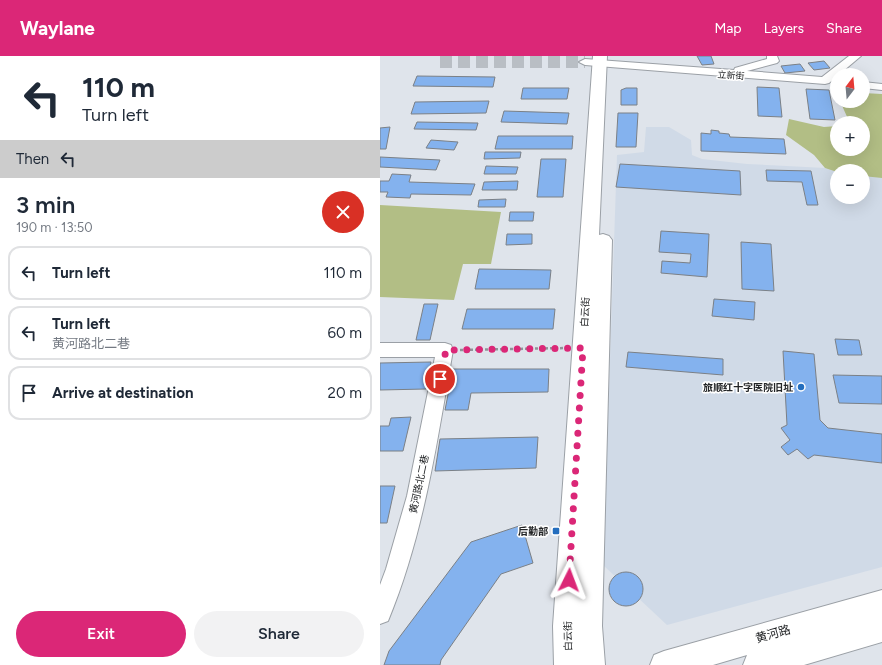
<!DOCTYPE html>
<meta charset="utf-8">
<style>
:root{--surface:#fff;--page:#f2f2f3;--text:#1f2937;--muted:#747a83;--line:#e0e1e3;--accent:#db2777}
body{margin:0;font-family:Figtree,"Noto Sans SC",sans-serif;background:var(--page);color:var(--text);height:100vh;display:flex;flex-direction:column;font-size:15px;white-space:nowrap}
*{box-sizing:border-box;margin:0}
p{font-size:13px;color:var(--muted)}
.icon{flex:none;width:22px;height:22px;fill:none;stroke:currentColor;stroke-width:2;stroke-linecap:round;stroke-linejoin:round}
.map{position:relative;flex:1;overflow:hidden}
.side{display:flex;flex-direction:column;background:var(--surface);width:380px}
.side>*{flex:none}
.top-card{background:#fff;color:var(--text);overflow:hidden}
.needle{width:26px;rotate:16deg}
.controls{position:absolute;left:450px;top:12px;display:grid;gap:8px}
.controls a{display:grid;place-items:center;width:40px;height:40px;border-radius:50%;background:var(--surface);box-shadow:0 4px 16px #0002;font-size:20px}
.pin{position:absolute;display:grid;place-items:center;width:34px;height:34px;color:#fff;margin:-17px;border:2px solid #fff;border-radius:50%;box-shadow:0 1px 4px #0007}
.me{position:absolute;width:44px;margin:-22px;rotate:3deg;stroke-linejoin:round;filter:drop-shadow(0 0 3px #0008)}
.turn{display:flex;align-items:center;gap:14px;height:84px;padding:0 16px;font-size:18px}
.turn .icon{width:52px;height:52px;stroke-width:2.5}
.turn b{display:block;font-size:28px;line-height:34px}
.then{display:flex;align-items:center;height:38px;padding:0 16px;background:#0003;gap:8px;font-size:15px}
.round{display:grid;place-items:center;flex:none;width:42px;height:42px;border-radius:21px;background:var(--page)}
.head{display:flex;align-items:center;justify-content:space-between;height:68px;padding:0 16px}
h1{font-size:24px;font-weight:600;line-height:30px}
.button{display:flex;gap:8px;margin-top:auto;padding:8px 16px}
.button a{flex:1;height:46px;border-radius:24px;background:var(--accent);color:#fff;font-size:16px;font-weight:600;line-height:46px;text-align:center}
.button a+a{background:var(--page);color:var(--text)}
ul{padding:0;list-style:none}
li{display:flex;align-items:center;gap:12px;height:54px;margin:0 8px 6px;padding:0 8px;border:2px solid var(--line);border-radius:12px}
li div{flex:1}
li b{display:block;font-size:15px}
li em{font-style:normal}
header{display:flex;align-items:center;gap:24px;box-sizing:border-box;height:56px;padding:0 20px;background:var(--accent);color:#fff}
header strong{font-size:19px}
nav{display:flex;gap:22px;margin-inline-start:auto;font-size:14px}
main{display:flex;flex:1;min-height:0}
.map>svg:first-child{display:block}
.built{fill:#d0dae7}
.green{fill:#b2be85}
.building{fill:#84b2ee;stroke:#7b8086}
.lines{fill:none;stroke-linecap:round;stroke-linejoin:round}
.minor-tunnel{stroke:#b9bec4;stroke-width:12;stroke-dasharray:12 6;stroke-linecap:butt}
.minor-casing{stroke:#9ba0a6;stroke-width:2}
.major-casing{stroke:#9ba0a6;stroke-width:2}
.path{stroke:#8f9398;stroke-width:2.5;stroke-dasharray:3 2;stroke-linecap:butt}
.minor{fill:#fff;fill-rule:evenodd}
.major{fill:#fff;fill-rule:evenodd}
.route{stroke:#db2777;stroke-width:7;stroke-dasharray:0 12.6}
.poi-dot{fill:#246ebe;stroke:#fff;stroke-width:1.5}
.labels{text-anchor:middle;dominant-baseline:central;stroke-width:3;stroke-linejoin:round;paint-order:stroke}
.far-street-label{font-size:9px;fill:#232527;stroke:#fff}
.street-label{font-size:10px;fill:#232527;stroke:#fff}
.poi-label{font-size:10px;font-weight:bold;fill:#232527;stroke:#fff;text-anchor:end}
.near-street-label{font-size:12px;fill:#232527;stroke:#fff}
</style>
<header>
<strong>Waylane</strong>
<nav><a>Map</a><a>Layers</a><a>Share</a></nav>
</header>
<main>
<section class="side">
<div class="top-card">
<div class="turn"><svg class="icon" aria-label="left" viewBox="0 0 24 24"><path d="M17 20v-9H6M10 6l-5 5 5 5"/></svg><div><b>110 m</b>Turn left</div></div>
<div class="then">Then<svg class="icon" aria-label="left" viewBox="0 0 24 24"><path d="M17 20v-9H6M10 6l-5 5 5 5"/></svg></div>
</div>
<div class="head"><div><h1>3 min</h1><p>190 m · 13:50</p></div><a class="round" style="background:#d93025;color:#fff"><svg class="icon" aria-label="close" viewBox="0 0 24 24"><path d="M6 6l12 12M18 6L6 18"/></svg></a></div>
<ul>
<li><svg class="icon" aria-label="left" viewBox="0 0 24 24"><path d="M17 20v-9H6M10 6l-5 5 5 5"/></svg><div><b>Turn left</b></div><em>110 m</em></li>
<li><svg class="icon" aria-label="left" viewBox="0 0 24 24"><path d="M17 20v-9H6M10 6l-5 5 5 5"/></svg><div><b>Turn left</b><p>黄河路北二巷</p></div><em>60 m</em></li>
<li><svg class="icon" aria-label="arrive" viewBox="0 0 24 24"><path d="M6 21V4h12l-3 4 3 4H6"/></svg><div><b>Arrive at destination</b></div><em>20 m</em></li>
</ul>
<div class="button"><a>Exit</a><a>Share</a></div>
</section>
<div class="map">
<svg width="502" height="609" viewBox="0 0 502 609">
<rect width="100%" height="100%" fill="#dfe4eb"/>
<polygon class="built" points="266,71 289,71 311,84 312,99 322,103 367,108 445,112 457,116 457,141 483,141 483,115 502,121 502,511 287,569 223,509 237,99 264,96"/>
<g class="green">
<polygon points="483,37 502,38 502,122 483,120 483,115 457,116 445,112 434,99 406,79 409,63 444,71 457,70 457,93 483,93 483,67 464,67 468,63 460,45 483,45"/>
<polygon points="0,149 121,156 111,208 83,208 74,244 0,241"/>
</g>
<g class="building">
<polygon points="317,0 331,0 334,8 322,9"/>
<polygon points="444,5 450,12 434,14 428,7"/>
<polygon points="420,8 425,15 405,17 401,10"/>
<polygon points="37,20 115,21 113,31 33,30"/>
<polygon points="377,31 399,32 402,61 378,60"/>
<polygon points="143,32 189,32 187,43 141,43"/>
<polygon points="246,32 257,32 257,49 241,49 241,34"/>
<polygon points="426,33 449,34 455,64 430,63"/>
<polygon points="109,45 106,57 31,58 35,46"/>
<polygon points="124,55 189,57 187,68 121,66"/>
<polygon points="238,57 258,57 256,91 236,91"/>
<polygon points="37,66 98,67 96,74 34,73"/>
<polygon points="10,71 6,93 0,93 0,72"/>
<polygon points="331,74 339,75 339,77 349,78 350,81 404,83 406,98 321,95 321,77 331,78"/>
<polygon points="118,80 193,80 192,93 115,93"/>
<polygon points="51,84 78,86 74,94 46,92"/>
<polygon points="105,96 141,96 140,102 104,103"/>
<polygon points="0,101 60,104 56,114 0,111"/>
<polygon points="161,103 186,103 183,141 157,141"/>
<polygon points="240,108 360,115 361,139 236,131"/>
<polygon points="106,110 138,111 136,118 104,118"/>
<polygon points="386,114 431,115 438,149 427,149 422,126 387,125"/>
<polygon points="12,118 31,119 29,126 95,128 91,139 31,138 30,142 6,141 8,136 0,136 0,125 9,125"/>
<polygon points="138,125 137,134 102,134 104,126"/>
<polygon points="126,143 125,151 98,151 99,144"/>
<polygon points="130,156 154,156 153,165 129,165"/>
<polygon points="281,175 329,178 327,221 281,217 282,205 310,207 311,198 279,196"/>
<polygon points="127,178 152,178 152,188 126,189"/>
<polygon points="361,186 391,188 394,235 362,233"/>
<polygon points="99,213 171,214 169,233 95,233"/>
<polygon points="334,243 375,246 374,264 332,260"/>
<polygon points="44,248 58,248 50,284 36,284"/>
<polygon points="87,253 175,253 173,273 82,273"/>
<polygon points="455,283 479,284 482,299 458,299"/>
<polygon points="403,295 434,298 440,364 448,372 502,378 502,407 434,399 428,403 417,393 408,399 401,391 410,384 401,372 407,369"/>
<polygon points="248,296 343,303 343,319 246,311"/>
<polygon points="51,306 46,333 0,334 0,307"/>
<polygon points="73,313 169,313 168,336 91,337 88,354 65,354"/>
<polygon points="453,319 502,320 502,348 459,347"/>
<polygon points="31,361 23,395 0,395 0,370 9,370 11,362"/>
<polygon points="158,381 156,412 55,415 60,383"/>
<polygon points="0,430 15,430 7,467 0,467"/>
<polygon points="142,469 153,507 121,518 61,604 60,609 4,609 9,595 91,486"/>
<circle cx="246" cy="533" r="17"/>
</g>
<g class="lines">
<polyline class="minor-tunnel" points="60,6 205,6"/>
<defs>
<g id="minor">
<polygon points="387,0 397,0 399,5 397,7 367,15 442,21 469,0 481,0 449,27 445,28 205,9 199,6 205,3 354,14 355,12 387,3"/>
<polygon points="483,26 502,28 502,34 483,32"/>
<path d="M0,287H65L71,289L73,294C57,386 44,478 8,565L0,568V529L6,513L27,440L55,301H0Z"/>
</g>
<g id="major">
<polygon points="213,0 227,0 219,179 223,178 229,180 232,184 222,570 225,609 174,609 173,570"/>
<polygon points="502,534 502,586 424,609 363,609 367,599 333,609 270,609 274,599 284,595"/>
</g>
</defs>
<use href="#minor" class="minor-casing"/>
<use href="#major" class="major-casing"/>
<polyline class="path" points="80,294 187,292"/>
<use href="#minor" class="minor"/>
<use href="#major" class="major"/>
</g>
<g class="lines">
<polyline class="route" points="60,323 66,294 203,292 189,524"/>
</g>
<g class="poi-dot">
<circle cx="421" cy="331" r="4"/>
<rect x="172" y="471" width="8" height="8" rx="2"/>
</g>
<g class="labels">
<g class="far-street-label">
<text transform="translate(351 19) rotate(4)">立新街</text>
</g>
<g class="street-label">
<text transform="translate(205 256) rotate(-87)">白云街</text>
<text transform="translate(39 428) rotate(-78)">黄河路北二巷</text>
<text transform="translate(188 580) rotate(-91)">白云街</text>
</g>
<g class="poi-label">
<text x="413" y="331">旅顺红十字医院旧址</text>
<text x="168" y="475">后勤部</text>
</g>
<g class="near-street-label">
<text transform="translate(393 578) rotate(-16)">黄河路</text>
</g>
</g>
</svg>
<div class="controls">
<a><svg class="needle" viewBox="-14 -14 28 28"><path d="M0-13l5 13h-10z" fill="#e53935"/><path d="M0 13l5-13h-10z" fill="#747a83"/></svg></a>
<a>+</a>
<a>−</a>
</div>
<div class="pin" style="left:60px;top:323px;background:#d93025"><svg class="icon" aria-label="arrive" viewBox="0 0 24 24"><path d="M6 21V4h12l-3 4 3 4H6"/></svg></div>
<svg class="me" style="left:189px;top:524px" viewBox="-20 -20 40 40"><path d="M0-17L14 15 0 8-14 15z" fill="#db2777" stroke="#fff" stroke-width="4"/></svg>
</div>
</main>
